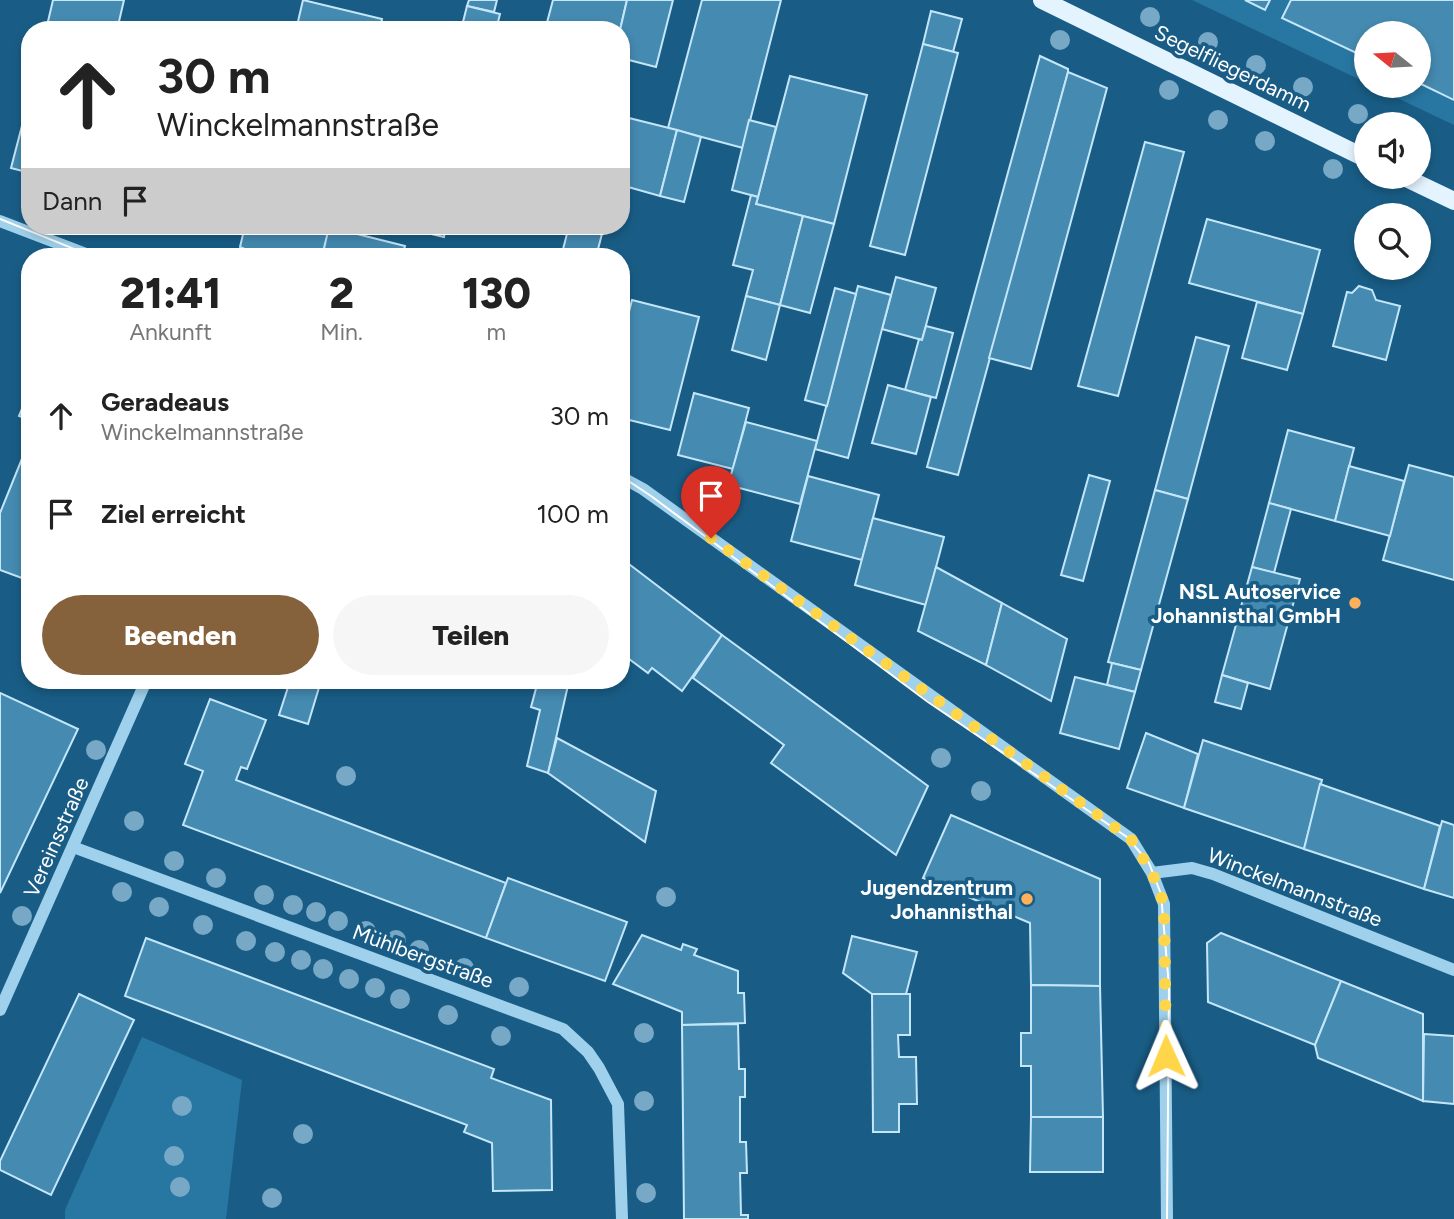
<!DOCTYPE html>
<html lang="de">
<meta charset="utf-8">
<style>
:root{--surface:#fff;--page:#f6f6f6;--text:#222;--muted:#767676;--accent:#85623b}
body{margin:0;font-family:Figtree,sans-serif;background:var(--page);color:var(--text);height:100vh;display:flex;flex-direction:column;font-size:26px;white-space:nowrap}
*{box-sizing:border-box;margin:0}
p{font-size:23px;color:var(--muted)}
.icon{flex:none;width:38px;height:38px;fill:none;stroke:currentColor;stroke-width:2;stroke-linecap:round;stroke-linejoin:round}
.map{position:relative;flex:1;overflow:hidden}
.sheet{position:absolute;left:21px;top:248px;width:609px;height:441px;display:flex;flex-direction:column;background:var(--surface);border-radius:28px;box-shadow:0 4px 10px #0003}
.sheet>*{flex:none}
.guide{position:absolute;left:21px;top:21px;width:609px;height:214px;border-radius:28px;box-shadow:0 4px 10px #0003;background:#fff;color:var(--text);overflow:hidden}
.needle{width:46px;rotate:288deg}
.controls{position:absolute;left:1354px;top:21px;display:grid;gap:14px}
.controls a{display:grid;place-items:center;width:77px;height:77px;border-radius:50%;background:var(--surface);box-shadow:0 4px 10px #0003;font-size:35px}
.pin{position:absolute;display:grid;place-items:center;width:60px;height:60px;color:#fff;margin:-72px -30px;border-radius:50% 50% 50% 0;rotate:-45deg;box-shadow:0 0 7px #0007}
.pin .icon{rotate:45deg}
.me{position:absolute;width:77px;margin:-38px;rotate:359deg;stroke-linejoin:round;filter:drop-shadow(0 0 5px #0008)}
.turn{display:flex;align-items:center;gap:24px;height:147px;padding:0 21px;font-size:32px}
.turn .icon{width:91px;height:91px;stroke-width:2.5}
.turn b{display:block;font-size:49px;line-height:60px}
.then{display:flex;align-items:center;height:66px;padding:0 21px;background:#0003;gap:14px;font-size:26px}
.eta{display:flex;justify-content:space-evenly;align-items:center;height:119px;text-align:center}
.eta b{font-size:42px;font-weight:800;line-height:49px}
.primary-button{display:flex;gap:14px;margin-top:auto;padding:14px 21px}
.primary-button a{flex:1;height:80px;border-radius:42px;background:var(--accent);color:#fff;font-size:28px;font-weight:800;line-height:80px;text-align:center}
.primary-button a+a{background:var(--page);color:var(--text)}
ul{padding:0;list-style:none}
li{display:flex;align-items:center;gap:21px;height:98px;padding:0 21px}
li div{flex:1}
li b{display:block;font-size:26px}
li em{font-style:normal}
.map>svg:first-child{display:block}
.green{fill:#2877a3}
.building{fill:#458ab1;stroke:#c4e6f9;stroke-width:2}
.lines{fill:none;stroke-linecap:round;stroke-linejoin:round}
.minor{stroke:#9fd1ec;stroke-width:12}
.major{stroke:#e4f4ff;stroke-width:18}
.tram{stroke:#fff;stroke-width:2}
.tree{fill:#77a8c5}
.route{stroke:#ffd54a;stroke-width:12;stroke-dasharray:0 21.6}
.poi-dot{fill:#ffb05a;stroke:#195d86;stroke-width:2.5}
.labels{text-anchor:middle;dominant-baseline:central;stroke-width:7;stroke-linejoin:round;paint-order:stroke}
.street-label{font-size:21px;fill:#fff;stroke:#195d86}
.poi-label{font-size:21px;font-weight:bold;fill:#fff;stroke:#195d86;text-anchor:end}
</style>
<div class="map">
<svg width="1454" height="1219" viewBox="0 0 1454 1219">
<rect width="100%" height="100%" fill="#195d86"/>
<g class="green">
<polygon points="1192,0 1245,0 1265,9 1270,0 1291,0 1282,18 1367,58 1367,83"/>
<polygon points="1419,83 1454,100 1454,125 1372,86 1419,86"/>
<polygon points="142,1037 242,1080 226,1219 65,1219 65,1210"/>
</g>
<g class="building">
<polygon points="53,0 124,0 117,30 46,30"/>
<polygon points="303,0 382,19 380,30 296,30"/>
<polygon points="469,0 497,0 494,12 467,6"/>
<polygon points="553,0 627,0 620,30 545,30"/>
<polygon points="627,0 673,0 656,67 621,58 620,30"/>
<polygon points="702,0 781,0 743,148 668,128"/>
<polygon points="1245,0 1270,0 1265,10"/>
<polygon points="1291,0 1454,0 1454,100 1419,83 1419,33 1367,33 1367,58 1282,18"/>
<polygon points="467,6 500,14 496,30 461,30"/>
<polygon points="931,11 962,19 953,52 923,44"/>
<polygon points="923,44 958,53 905,255 870,246"/>
<polygon points="1040,56 1068,69 1068,72 958,475 927,467"/>
<polygon points="1068,72 1107,88 1031,369 989,358"/>
<polygon points="790,76 867,95 834,224 756,204"/>
<polygon points="30,95 30,173 11,168"/>
<polygon points="621,116 677,130 660,196 621,185"/>
<polygon points="749,120 776,127 758,197 732,190"/>
<polygon points="677,130 701,137 684,202 660,196"/>
<polygon points="1145,142 1184,152 1118,396 1078,386"/>
<polygon points="751,195 758,197 756,204 803,216 780,305 746,296 753,270 733,265"/>
<polygon points="803,216 834,224 810,313 780,305"/>
<polygon points="1207,219 1320,250 1303,314 1189,283"/>
<polygon points="215,226 245,226 244,233"/>
<polygon points="245,226 330,226 322,257 263,257 240,247"/>
<polygon points="410,226 446,226 444,237 410,229"/>
<polygon points="569,226 604,226 596,257 561,257"/>
<polygon points="329,227 405,246 402,257 322,257"/>
<polygon points="896,277 936,288 922,340 882,329"/>
<polygon points="858,286 891,295 848,458 815,449"/>
<polygon points="1359,286 1372,290 1376,300 1400,306 1386,360 1333,346 1347,292 1352,293"/>
<polygon points="835,288 856,294 827,406 805,400"/>
<polygon points="746,296 780,305 766,360 732,350"/>
<polygon points="632,300 699,317 670,430 621,418 621,343"/>
<polygon points="1257,302 1303,314 1287,370 1242,358"/>
<polygon points="926,326 953,333 936,398 905,390 919,339 922,340"/>
<polygon points="1196,337 1229,346 1188,499 1155,490"/>
<polygon points="888,385 931,397 916,454 872,443"/>
<polygon points="30,390 30,420 19,416"/>
<polygon points="694,393 749,408 733,469 678,455"/>
<polygon points="746,422 817,441 800,504 728,485"/>
<polygon points="1288,430 1354,448 1335,521 1269,503"/>
<polygon points="30,439 30,581 0,570 0,513"/>
<polygon points="1409,465 1454,477 1454,580 1383,560"/>
<polygon points="1349,466 1404,481 1390,536 1335,521"/>
<polygon points="1089,475 1110,481 1083,581 1061,575"/>
<polygon points="808,476 879,495 862,560 791,541"/>
<polygon points="1155,490 1188,499 1141,670 1108,662"/>
<polygon points="1269,503 1291,509 1274,573 1252,567"/>
<polygon points="873,518 944,537 926,605 855,585"/>
<polygon points="621,558 722,635 682,691 652,668 648,673 621,653"/>
<polygon points="936,567 1002,603 986,665 918,631"/>
<polygon points="1252,567 1300,579 1270,689 1222,675"/>
<polygon points="1002,603 1067,639 1051,701 986,665"/>
<polygon points="722,635 928,786 896,855 771,763 784,745 693,678"/>
<polygon points="1112,663 1141,670 1135,692 1107,685"/>
<polygon points="1222,675 1248,683 1241,709 1215,702"/>
<polygon points="1075,677 1135,692 1119,749 1060,733"/>
<polygon points="290,681 321,681 308,724 279,715"/>
<polygon points="538,681 569,681 548,773 527,766 540,710 531,707"/>
<polygon points="0,693 78,729 0,893"/>
<polygon points="210,699 266,720 247,769 241,767 236,780 506,883 486,938 183,825 203,771 185,764"/>
<polygon points="1146,733 1198,754 1184,808 1127,788"/>
<polygon points="557,738 656,791 645,842 548,773"/>
<polygon points="1203,740 1322,780 1304,849 1184,808"/>
<polygon points="1320,784 1440,826 1424,889 1304,849"/>
<polygon points="951,815 1100,879 1100,986 1031,985 1030,923 923,878"/>
<polygon points="1442,821 1454,825 1454,898 1424,889"/>
<polygon points="508,878 627,922 605,981 486,938"/>
<polygon points="1221,933 1341,981 1315,1045 1208,1002 1207,943"/>
<polygon points="642,935 681,950 683,944 697,949 694,955 738,971 738,993 744,993 745,1023 682,1025 682,1012 613,984"/>
<polygon points="852,936 917,952 906,994 872,994 843,973"/>
<polygon points="146,938 494,1069 491,1078 551,1100 552,1190 493,1191 492,1143 464,1132 467,1125 125,996"/>
<polygon points="1341,981 1423,1014 1423,1101 1318,1058 1315,1045"/>
<polygon points="1031,985 1100,986 1103,1117 1031,1117 1031,1066 1021,1066 1021,1033 1031,1033"/>
<polygon points="79,994 134,1020 51,1195 0,1170 0,1161"/>
<polygon points="872,994 910,994 910,1035 898,1035 899,1057 916,1057 917,1104 899,1104 899,1132 873,1132"/>
<polygon points="738,1024 739,1069 745,1069 745,1097 740,1097 740,1142 746,1142 747,1173 740,1173 741,1215 748,1215 748,1219 684,1219 682,1025"/>
<polygon points="1424,1034 1454,1036 1454,1104 1423,1101"/>
<polygon points="1031,1117 1103,1117 1103,1172 1030,1172"/>
</g>
<g class="lines">
<g class="minor">
<polyline points="0,221 94,257"/>
<polyline points="621,477 643,489 1131,839 1152,873 1164,904 1167,1219"/>
<polyline points="73,847 563,1029 588,1052 599,1068 618,1104 622,1219"/>
<polyline points="1152,873 1192,868 1213,874 1454,970"/>
<polyline points="0,1010 146,681"/>
</g>
<g class="major">
<polyline points="1042,0 1367,159"/>
<polyline points="1404,177 1454,201"/>
</g>
<g class="tram">
<polyline points="0,219 94,257"/>
<polyline points="621,476 651,496 928,702 1127,837 1149,863 1161,894 1169,987 1167,1219"/>
</g>
</g>
<g class="tree">
<circle cx="1150" cy="17" r="10"/>
<circle cx="1060" cy="40" r="10"/>
<circle cx="1208" cy="42" r="10"/>
<circle cx="1256" cy="65" r="10"/>
<circle cx="1303" cy="87" r="10"/>
<circle cx="1169" cy="90" r="10"/>
<circle cx="1358" cy="114" r="10"/>
<circle cx="1218" cy="120" r="10"/>
<circle cx="1265" cy="141" r="10"/>
<circle cx="1333" cy="169" r="10"/>
<circle cx="96" cy="750" r="10"/>
<circle cx="941" cy="758" r="10"/>
<circle cx="346" cy="776" r="10"/>
<circle cx="981" cy="791" r="10"/>
<circle cx="134" cy="821" r="10"/>
<circle cx="174" cy="861" r="10"/>
<circle cx="216" cy="878" r="10"/>
<circle cx="122" cy="892" r="10"/>
<circle cx="264" cy="895" r="10"/>
<circle cx="666" cy="897" r="10"/>
<circle cx="293" cy="905" r="10"/>
<circle cx="159" cy="907" r="10"/>
<circle cx="316" cy="912" r="10"/>
<circle cx="22" cy="916" r="10"/>
<circle cx="338" cy="921" r="10"/>
<circle cx="203" cy="925" r="10"/>
<circle cx="366" cy="931" r="10"/>
<circle cx="396" cy="940" r="10"/>
<circle cx="246" cy="941" r="10"/>
<circle cx="419" cy="950" r="10"/>
<circle cx="275" cy="952" r="10"/>
<circle cx="301" cy="960" r="10"/>
<circle cx="464" cy="968" r="10"/>
<circle cx="323" cy="969" r="10"/>
<circle cx="349" cy="979" r="10"/>
<circle cx="519" cy="987" r="10"/>
<circle cx="375" cy="988" r="10"/>
<circle cx="400" cy="999" r="10"/>
<circle cx="448" cy="1015" r="10"/>
<circle cx="644" cy="1033" r="10"/>
<circle cx="501" cy="1036" r="10"/>
<circle cx="644" cy="1101" r="10"/>
<circle cx="182" cy="1106" r="10"/>
<circle cx="303" cy="1134" r="10"/>
<circle cx="174" cy="1156" r="10"/>
<circle cx="180" cy="1187" r="10"/>
<circle cx="646" cy="1193" r="10"/>
<circle cx="272" cy="1198" r="10"/>
</g>
<g class="lines">
<polyline class="route" points="711,538 1131,839 1152,873 1164,904 1166,1056"/>
</g>
<g class="poi-dot">
<circle cx="1355" cy="603" r="7"/>
<circle cx="1027" cy="899" r="7"/>
</g>
<g class="labels">
<g class="street-label">
<text transform="translate(1233 68) rotate(26)">Segelfliegerdamm</text>
<text transform="translate(56 837) rotate(-66)">Vereinsstraße</text>
<text transform="translate(1295 887) rotate(21)">Winckelmannstraße</text>
<text transform="translate(423 956) rotate(20)">Mühlbergstraße</text>
</g>
<g class="poi-label">
<text x="1341" y="591">NSL Autoservice<tspan x="1341" dy="24">Johannisthal GmbH</tspan></text>
<text x="1013" y="887">Jugendzentrum<tspan x="1013" dy="24">Johannisthal</tspan></text>
</g>
</g>
</svg>
<div class="controls">
<a><svg class="needle" viewBox="-14 -14 28 28"><path d="M0-13l5 13h-10z" fill="#e53935"/><path d="M0 13l5-13h-10z" fill="#767676"/></svg></a>
<a><svg class="icon" aria-label="sound" viewBox="0 0 24 24"><path d="M4 9h4l5-4v14l-5-4H4zM17 9q2 3 0 6"/></svg></a>
<a><svg class="icon" aria-label="search" viewBox="0 0 24 24"><circle cx="10" cy="10" r="6"/><path d="M15 15l6 6"/></svg></a>
</div>
<div class="pin" style="left:711px;top:538px;background:#d93025"><svg class="icon" aria-label="arrive" viewBox="0 0 24 24"><path d="M6 21V4h12l-3 4 3 4H6"/></svg></div>
<svg class="me" style="left:1166px;top:1056px" viewBox="-20 -20 40 40"><path d="M0-17L14 15 0 8-14 15z" fill="#ffd54a" stroke="#fff" stroke-width="4"/></svg>
<div class="guide">
<div class="turn"><svg class="icon" aria-label="ahead" viewBox="0 0 24 24"><path d="M12 20V5M6 11l6-6 6 6"/></svg><div><b>30 m</b>Winckelmannstraße</div></div>
<div class="then">Dann<svg class="icon" aria-label="arrive" viewBox="0 0 24 24"><path d="M6 21V4h12l-3 4 3 4H6"/></svg></div>
</div>
<section class="sheet">
<div class="eta">
<div><b>21:41</b><p>Ankunft</p></div>
<div><b>2</b><p>Min.</p></div>
<div><b>130</b><p>m</p></div>
</div>
<ul>
<li><svg class="icon" aria-label="ahead" viewBox="0 0 24 24"><path d="M12 20V5M6 11l6-6 6 6"/></svg><div><b>Geradeaus</b><p>Winckelmannstraße</p></div><em>30 m</em></li>
<li><svg class="icon" aria-label="arrive" viewBox="0 0 24 24"><path d="M6 21V4h12l-3 4 3 4H6"/></svg><div><b>Ziel erreicht</b></div><em>100 m</em></li>
</ul>
<div class="primary-button"><a>Beenden</a><a>Teilen</a></div>
</section>
</div>
